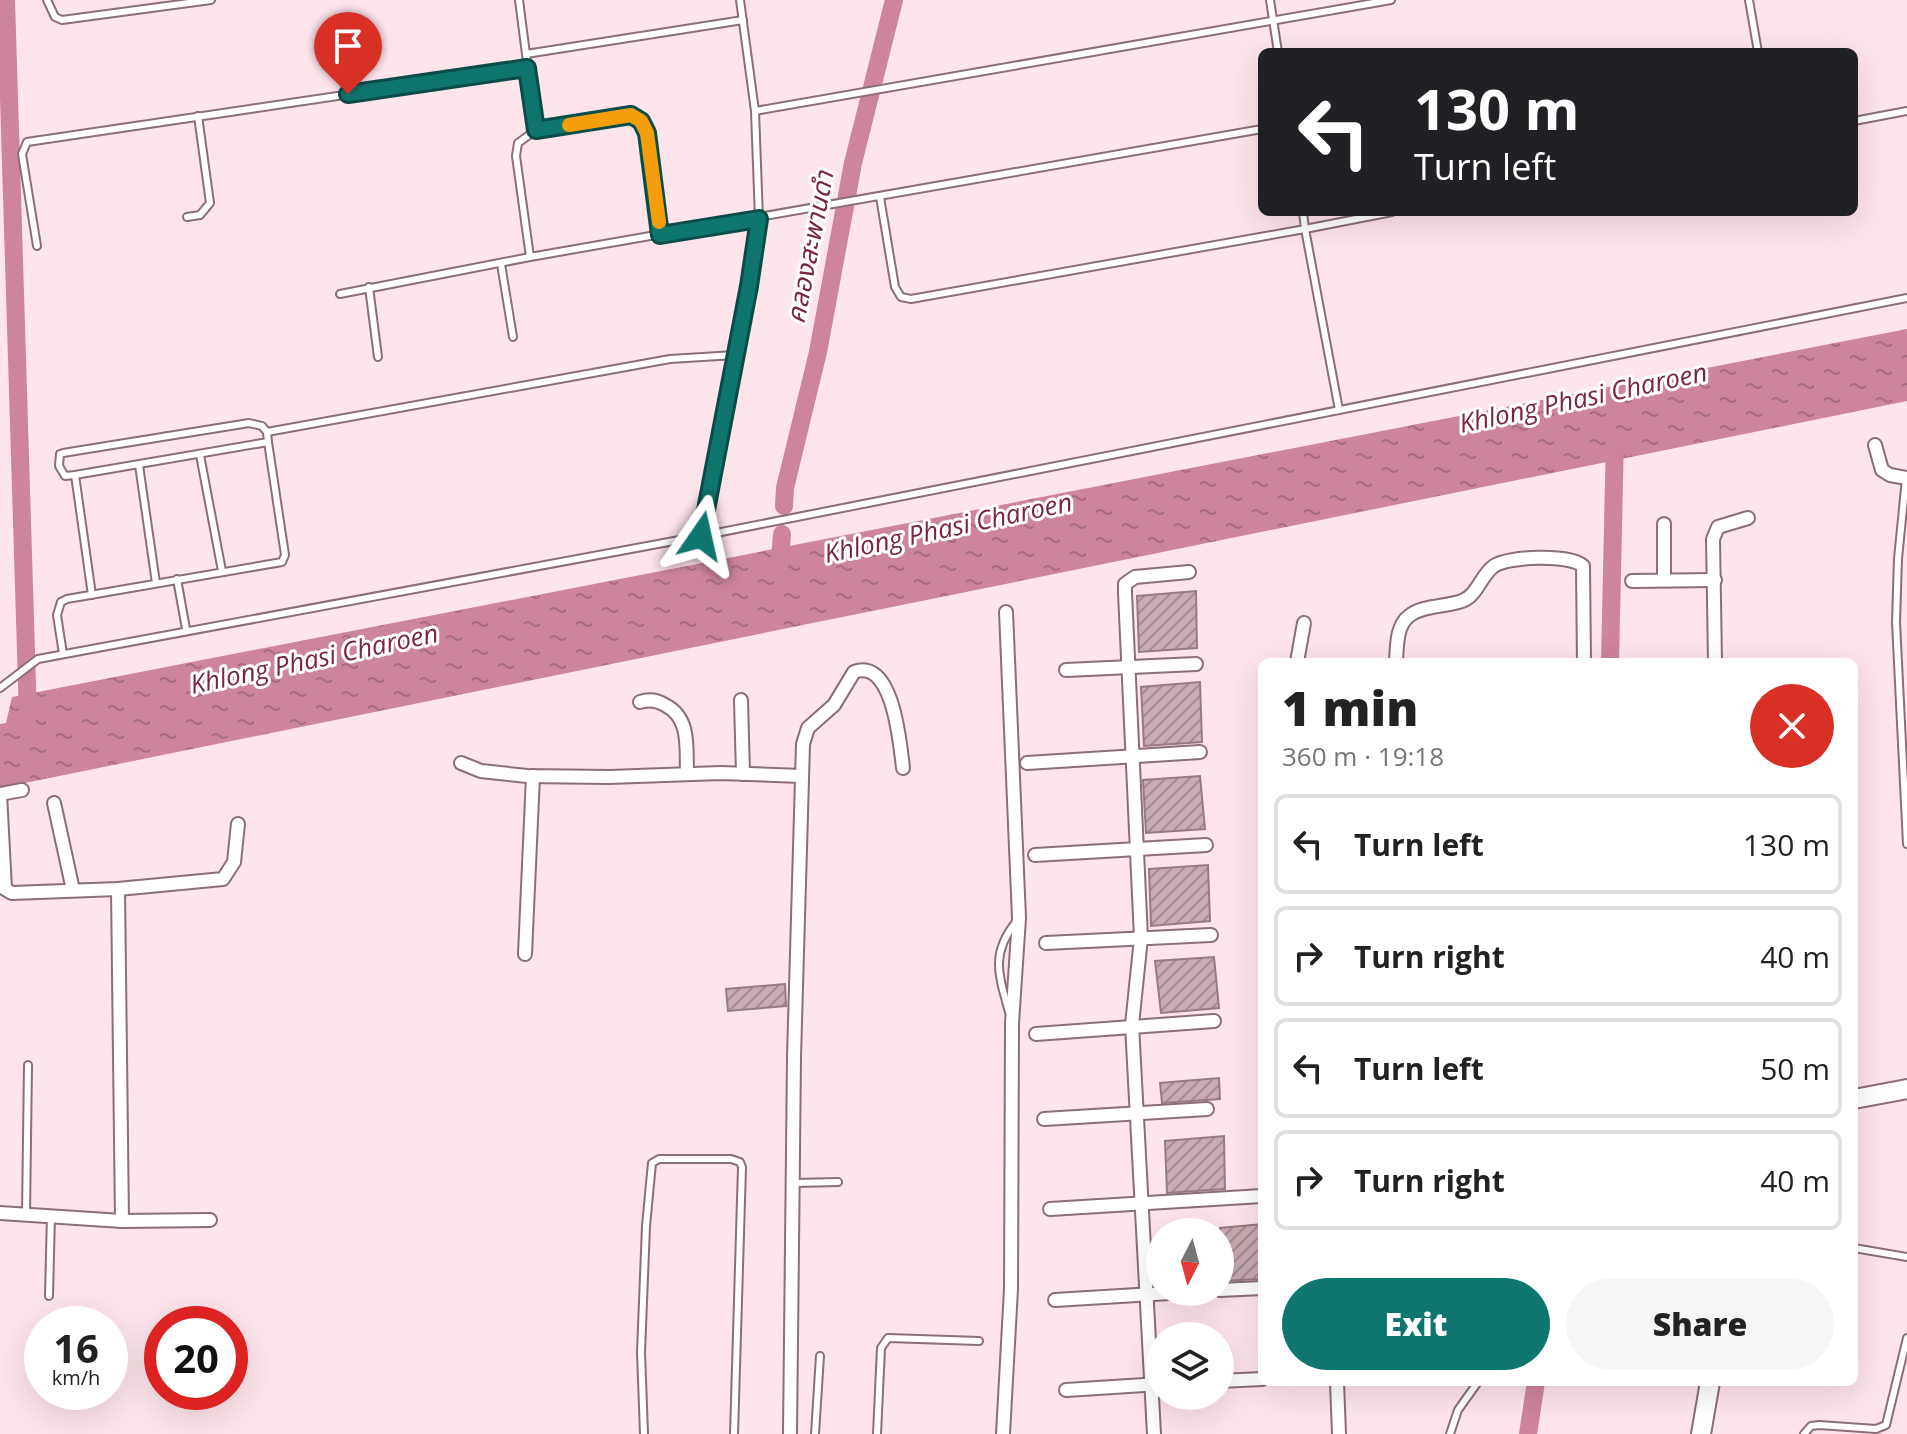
<!DOCTYPE html>
<meta charset="utf-8">
<style>
:root{--surface:#fff;--page:#f6f6f6;--text:#222;--muted:#767676;--line:#e0e0e0;--accent:#0f766e}
body{margin:0;font-family:"Open Sans","Noto Sans Thai",sans-serif;background:var(--page);color:var(--text);height:100vh;display:flex;flex-direction:column;font-size:30px;white-space:nowrap}
*{box-sizing:border-box;margin:0}
p{font-size:26px;color:var(--muted)}
.icon{flex:none;width:44px;height:44px;fill:none;stroke:currentColor;stroke-width:2;stroke-linecap:round;stroke-linejoin:round}
.map{position:relative;flex:1;overflow:hidden}
.drawer{position:absolute;left:1258px;top:658px;width:600px;height:728px;display:flex;flex-direction:column;background:var(--surface);border-radius:12px;box-shadow:0 8px 32px #0002}
.drawer>*{flex:none}
.top-card{position:absolute;left:1258px;top:48px;width:600px;height:168px;border-radius:12px;box-shadow:0 8px 32px #0002;background:#202124;color:#fff;overflow:hidden}
.needle{width:52px;rotate:186deg}
.controls{position:absolute;left:1146px;top:1218px;display:grid;gap:16px}
.controls a{display:grid;place-items:center;width:88px;height:88px;border-radius:50%;background:var(--surface);box-shadow:0 8px 32px #0002;font-size:40px}
.speed{position:absolute;left:24px;top:1306px;display:flex;gap:16px;font-size:40px;font-weight:700;text-align:center}
.speed>*{display:grid;place-content:center;width:104px;height:104px;border-radius:50%;background:var(--surface);box-shadow:0 8px 32px #0002;line-height:1}
.speed small{font-size:20px;font-weight:400}
.speed .limit{border:12px solid #d22;background:#fff;color:#111}
.pin{position:absolute;display:grid;place-items:center;width:68px;height:68px;color:#fff;margin:-82px -34px;border-radius:50% 50% 50% 0;rotate:-45deg;box-shadow:0 0 8px #0007}
.pin .icon{rotate:45deg}
.me{position:absolute;width:88px;margin:-44px;rotate:11deg;stroke-linejoin:round;filter:drop-shadow(0 0 6px #0008)}
.turn{display:flex;align-items:center;gap:28px;height:168px;padding:0 24px;font-size:36px}
.turn .icon{width:104px;height:104px;stroke-width:2.5}
.turn b{display:block;font-size:56px;line-height:68px}
.round{display:grid;place-items:center;flex:none;width:84px;height:84px;border-radius:42px;background:var(--page)}
.head{display:flex;align-items:center;justify-content:space-between;height:136px;padding:0 24px}
h1{font-size:48px;font-weight:800;line-height:60px}
.button{display:flex;gap:16px;margin-top:auto;padding:16px 24px}
.button a{flex:1;height:92px;border-radius:48px;background:var(--accent);color:#fff;font-size:32px;font-weight:800;line-height:92px;text-align:center}
.button a+a{background:var(--page);color:var(--text)}
ul{padding:0;list-style:none}
li{display:flex;align-items:center;gap:24px;height:100px;margin:0 16px 12px;padding:0 8px;border:4px solid var(--line);border-radius:12px}
li div{flex:1}
li b{display:block;font-size:30px}
li em{font-style:normal}
.map>svg:first-child{display:block}
.water{fill:url(#water-ripples)}
.lines{fill:none;stroke-linecap:round;stroke-linejoin:round}
.canal{stroke:#ce849b;stroke-width:18}
.building{fill:url(#building-hatch);stroke:#977a82;stroke-width:2}
.lane-casing{stroke:#8b6e76;stroke-width:10}
.street-casing{stroke:#8b6e76;stroke-width:16}
.secondary-casing{stroke:#8b6e76;stroke-width:22}
.lane{stroke:#fff;stroke-width:6}
.street{stroke:#fff;stroke-width:12}
.secondary{stroke:#fff;stroke-width:18}
.route-casing{stroke:#0a4d48;stroke-width:20}
.route{stroke:#0f766e;stroke-width:14}
.slow{stroke:#f59e0b;stroke-width:14}
.labels{text-anchor:middle;dominant-baseline:central;stroke-width:6;stroke-linejoin:round;paint-order:stroke}
.water-label{font-size:26px;font-style:italic;fill:#7a2346;stroke:#fff}
</style>
<div class="map">
<svg width="1907" height="1434" viewBox="0 0 1907 1434">
<defs>
<pattern id="water-ripples" width="26" height="14" patternUnits="userSpaceOnUse" patternTransform="scale(2)"><rect width="26" height="14" fill="#ce849b"/><path d="M2 4q2-2 4 0t4 0M15 11q2-2 4 0t4 0" fill="none" stroke="#a86d7f"/></pattern>
<pattern id="building-hatch" width="6" height="6" patternUnits="userSpaceOnUse" patternTransform="scale(2)"><rect width="6" height="6" fill="#caabb3"/><path d="M-1 1l2-2M0 6l6-6M5 7l2-2" fill="none" stroke="#a58c92"/></pattern>
</defs>
<rect width="100%" height="100%" fill="#fee4eb"/>
<polygon class="water" points="1907,329 1907,401 0,788 0,724 6,723 12,697"/>
<g class="lines">
<g class="canal">
<polyline points="6,0 28,717"/>
<polyline points="784,506 785,488 818,352 853,163 894,0"/>
<polyline points="779,571 782,534"/>
<polyline points="1610,662 1615,437"/>
<polyline points="1528,1434 1536,1382"/>
</g>
</g>
<g class="building">
<polygon points="1196,591 1197,648 1139,652 1137,596"/>
<polygon points="1200,682 1202,742 1144,746 1141,687"/>
<polygon points="1200,776 1205,829 1146,833 1143,780"/>
<polygon points="1208,865 1210,921 1151,926 1149,869"/>
<polygon points="1214,957 1219,1008 1161,1013 1155,961"/>
<polygon points="785,984 786,1006 728,1011 726,989"/>
<polygon points="1219,1078 1220,1099 1162,1103 1160,1083"/>
<polygon points="1224,1136 1225,1189 1167,1193 1165,1141"/>
<polygon points="1262,1224 1262,1279 1220,1281 1220,1228"/>
</g>
<g class="lines">
<defs>
<g id="lane">
<polyline points="47,0 55,17 62,20 211,0"/>
<polyline points="519,0 526,54 743,20"/>
<polyline points="1270,0 1278,52"/>
<polyline points="1749,0 1758,52"/>
<polyline points="526,54 536,130"/>
<polyline points="755,111 1391,0"/>
<polyline points="1854,121 1907,111"/>
<polyline points="880,197 895,287 901,297 911,299 1305,229 1303,212"/>
<polyline points="187,217 200,215 210,203 198,116"/>
<polyline points="37,246 22,154 27,142 527,68"/>
<polyline points="530,257 516,156 518,143 536,130 631,115 641,121 647,133 660,235"/>
<polyline points="501,264 513,337"/>
<polyline points="369,287 378,357"/>
<polyline points="340,294 530,257 1262,129"/>
<polyline points="1339,410 1305,229 1392,212"/>
<polygon points="249,423 262,426 267,432 268,442 75,475 65,476 59,466 60,454 63,453"/>
<polyline points="267,432 670,359 735,355 759,219 755,111 740,0"/>
<polyline points="200,455 222,571"/>
<polyline points="139,465 156,583"/>
<polyline points="75,475 92,595"/>
<polyline points="1906,478 1898,559 1896,622 1907,844"/>
<polyline points="701,536 735,355"/>
<polyline points="177,579 186,629"/>
<polyline points="63,654 57,615 61,602 67,599 282,562 285,555 268,442"/>
<polyline points="0,688 38,659 701,536 1907,298"/>
<path d="M1009,1012C999,976 990,954 1016,922"/>
<polyline points="794,1183 838,1182"/>
<polyline points="26,1214 28,1065"/>
<polyline points="1854,1248 1907,1257"/>
<polyline points="49,1296 51,1214"/>
<polyline points="644,1434 641,1352 646,1226 652,1163 659,1159 731,1159 740,1162 742,1167 734,1434"/>
<polyline points="815,1434 820,1356"/>
<polyline points="877,1434 881,1348 888,1338 979,1341"/>
<polyline points="1450,1434 1458,1410 1478,1382"/>
<polyline points="1804,1434 1811,1426 1819,1425 1876,1429 1886,1425 1907,1338"/>
</g>
<g id="street">
<polyline points="1875,445 1882,470 1890,475 1907,478"/>
<polyline points="1664,580 1664,524"/>
<polyline points="1632,581 1715,580"/>
<polyline points="1297,662 1304,623"/>
<path d="M1396,662C1397,647 1396,626 1409,616C1422,605 1446,607 1462,601C1477,596 1481,575 1494,566C1508,556 1571,554 1583,566L1584,662"/>
<polyline points="1715,662 1713,539 1718,527 1748,518"/>
<polyline points="1066,670 1196,664"/>
<polyline points="741,700 743,774"/>
<path d="M640,702C649,699 657,700 665,705C691,718 686,748 687,774"/>
<polyline points="461,763 481,771 527,776 609,777 721,773 801,776"/>
<polyline points="1027,763 1200,752"/>
<polyline points="0,794 5,889 12,893 118,889 223,879 234,862 238,824"/>
<polyline points="0,794 22,790"/>
<polyline points="54,803 73,890"/>
<polyline points="1035,855 1206,845"/>
<polyline points="118,889 122,1221"/>
<polyline points="1046,943 1211,935"/>
<polyline points="525,954 533,776"/>
<polyline points="1036,1034 1214,1021"/>
<polyline points="1044,1119 1207,1109"/>
<polyline points="1050,1209 1262,1196"/>
<polyline points="0,1213 122,1221 210,1220"/>
<polyline points="1220,1290 1262,1288"/>
<polyline points="1055,1300 1186,1292"/>
<polyline points="1220,1381 1262,1379"/>
<polyline points="1337,1382 1339,1434"/>
<polyline points="1066,1390 1160,1384"/>
<path d="M790,1434L794,1057L803,744L808,728L834,705L854,672C893,657 900,743 903,768"/>
<polyline points="1003,1434 1011,1289 1012,1023 1019,918 1006,612"/>
<polyline points="1154,1434 1132,1025 1141,938 1125,593 1125,584 1135,577 1189,572"/>
</g>
<g id="secondary">
<polyline points="1854,1099 1907,1089"/>
<polyline points="1701,1434 1710,1382"/>
</g>
</defs>
<use href="#lane" class="lane-casing"/>
<use href="#street" class="street-casing"/>
<use href="#secondary" class="secondary-casing"/>
<use href="#lane" class="lane"/>
<use href="#street" class="street"/>
<use href="#secondary" class="secondary"/>
</g>
<g class="lines">
<defs>
<polyline id="route" points="348,94 527,68 536,130 631,115 641,121 647,133 660,235 759,219 749,286 701,536"/>
</defs>
<use href="#route" class="route-casing"/>
<use href="#route" class="route"/>
<polyline class="slow" points="569,125 631,115 641,121 647,133 659,222"/>
</g>
<g class="labels">
<g class="water-label">
<text transform="translate(809 247) rotate(-79)">คลองสะพานดำ</text>
<text transform="translate(1583 397) rotate(-12)">Khlong Phasi Charoen</text>
<text transform="translate(948 527) rotate(-12)">Khlong Phasi Charoen</text>
<text transform="translate(314 658) rotate(-12)">Khlong Phasi Charoen</text>
</g>
</g>
</svg>
<div class="controls">
<a><svg class="needle" viewBox="-14 -14 28 28"><path d="M0-13l5 13h-10z" fill="#e53935"/><path d="M0 13l5-13h-10z" fill="#767676"/></svg></a>
<a><svg class="icon" aria-label="layers" viewBox="0 0 24 24"><path d="M12 4l9 5-9 5-9-5zM3 14l9 5 9-5"/></svg></a>
</div>
<div class="speed"><div>16<small>km/h</small></div><div class="limit">20</div></div>
<div class="pin" style="left:348px;top:94px;background:#d93025"><svg class="icon" aria-label="arrive" viewBox="0 0 24 24"><path d="M6 21V4h12l-3 4 3 4H6"/></svg></div>
<svg class="me" style="left:701px;top:536px" viewBox="-20 -20 40 40"><path d="M0-17L14 15 0 8-14 15z" fill="#0f766e" stroke="#fff" stroke-width="4"/></svg>
<div class="top-card">
<div class="turn"><svg class="icon" aria-label="left" viewBox="0 0 24 24"><path d="M17 20v-9H6M10 6l-5 5 5 5"/></svg><div><b>130 m</b>Turn left</div></div>
</div>
<section class="drawer">
<div class="head"><div><h1>1 min</h1><p>360 m · 19:18</p></div><a class="round" style="background:#d93025;color:#fff"><svg class="icon" aria-label="close" viewBox="0 0 24 24"><path d="M6 6l12 12M18 6L6 18"/></svg></a></div>
<ul>
<li><svg class="icon" aria-label="left" viewBox="0 0 24 24"><path d="M17 20v-9H6M10 6l-5 5 5 5"/></svg><div><b>Turn left</b></div><em>130 m</em></li>
<li><svg class="icon" aria-label="right" viewBox="0 0 24 24"><path d="M7 20v-9h11M14 6l5 5-5 5"/></svg><div><b>Turn right</b></div><em>40 m</em></li>
<li><svg class="icon" aria-label="left" viewBox="0 0 24 24"><path d="M17 20v-9H6M10 6l-5 5 5 5"/></svg><div><b>Turn left</b></div><em>50 m</em></li>
<li><svg class="icon" aria-label="right" viewBox="0 0 24 24"><path d="M7 20v-9h11M14 6l5 5-5 5"/></svg><div><b>Turn right</b></div><em>40 m</em></li>
</ul>
<div class="button"><a>Exit</a><a>Share</a></div>
</section>
</div>
